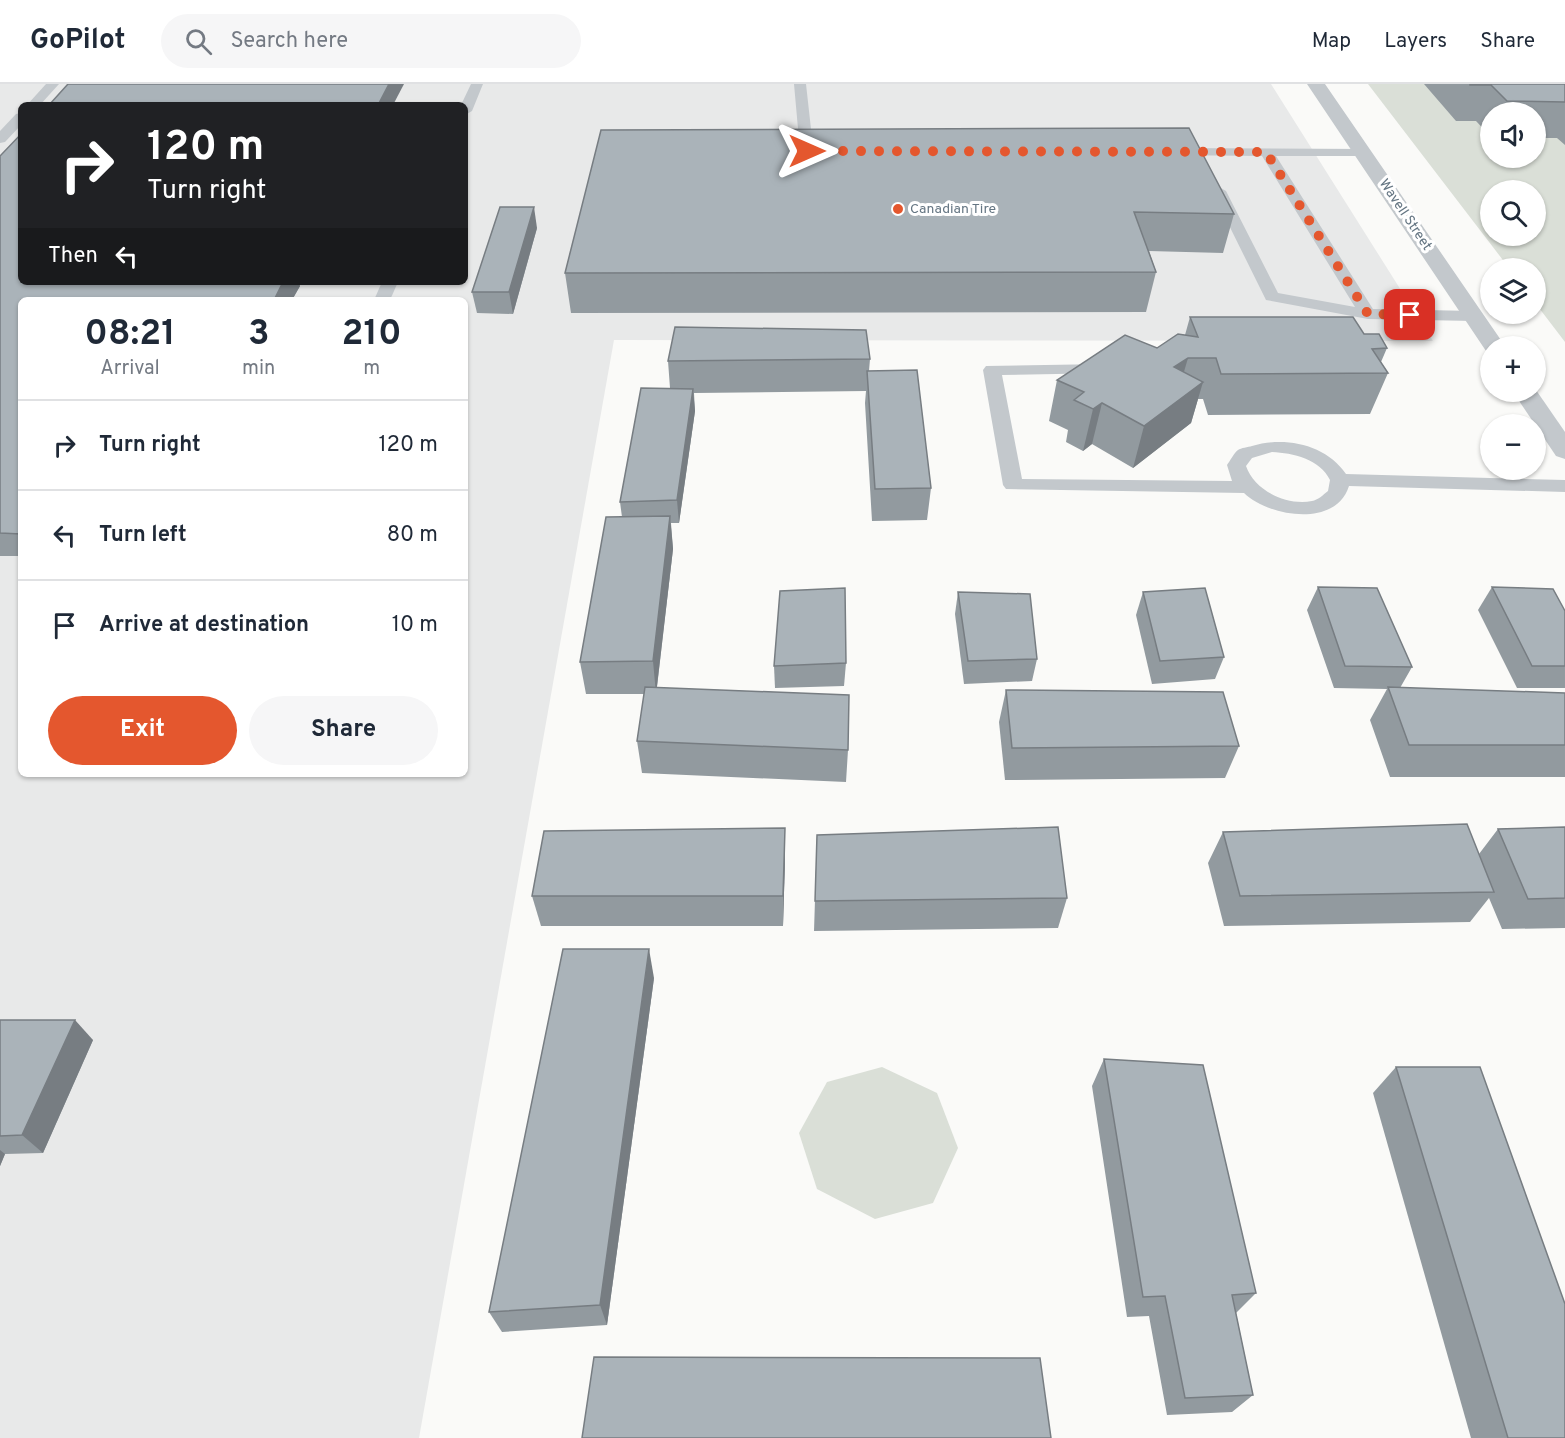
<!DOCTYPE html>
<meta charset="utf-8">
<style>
:root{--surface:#fff;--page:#f6f6f7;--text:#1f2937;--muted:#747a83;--line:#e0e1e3;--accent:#e4572e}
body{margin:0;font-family:Overpass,sans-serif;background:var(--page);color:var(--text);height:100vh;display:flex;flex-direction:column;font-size:22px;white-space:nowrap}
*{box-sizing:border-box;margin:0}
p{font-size:20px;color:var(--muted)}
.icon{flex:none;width:33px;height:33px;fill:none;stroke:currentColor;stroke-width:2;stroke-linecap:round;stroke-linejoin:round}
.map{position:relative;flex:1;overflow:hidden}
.panel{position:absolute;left:18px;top:213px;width:450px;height:480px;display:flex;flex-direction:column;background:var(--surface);border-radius:9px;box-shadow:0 2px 4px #0004}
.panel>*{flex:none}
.guide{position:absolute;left:18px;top:18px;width:450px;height:183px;border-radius:9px;box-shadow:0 2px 4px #0004;background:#202124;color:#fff;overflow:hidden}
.buttons{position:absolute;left:1480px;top:18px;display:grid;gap:12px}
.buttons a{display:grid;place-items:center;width:66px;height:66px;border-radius:50%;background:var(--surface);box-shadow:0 2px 4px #0004;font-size:30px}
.pin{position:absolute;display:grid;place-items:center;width:51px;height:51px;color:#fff;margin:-26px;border-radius:12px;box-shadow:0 3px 9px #0006}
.me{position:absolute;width:66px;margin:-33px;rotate:90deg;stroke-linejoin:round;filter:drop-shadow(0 0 4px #0008)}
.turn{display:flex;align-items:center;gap:21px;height:126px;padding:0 30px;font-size:27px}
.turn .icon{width:78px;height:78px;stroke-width:2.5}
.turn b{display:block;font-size:42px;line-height:51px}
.then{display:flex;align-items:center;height:57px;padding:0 30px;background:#0003;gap:12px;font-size:22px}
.eta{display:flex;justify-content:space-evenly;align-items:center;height:102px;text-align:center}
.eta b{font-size:36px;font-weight:700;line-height:42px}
.action{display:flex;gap:12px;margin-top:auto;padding:12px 30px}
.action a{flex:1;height:69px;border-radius:36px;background:var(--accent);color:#fff;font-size:24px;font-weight:700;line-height:69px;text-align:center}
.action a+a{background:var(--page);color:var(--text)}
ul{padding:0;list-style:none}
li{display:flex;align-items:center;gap:18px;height:90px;padding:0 30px;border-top:2px solid var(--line)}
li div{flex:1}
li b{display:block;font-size:22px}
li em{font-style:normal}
header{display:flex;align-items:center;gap:36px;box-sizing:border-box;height:84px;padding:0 30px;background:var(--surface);border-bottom:2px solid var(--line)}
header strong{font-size:28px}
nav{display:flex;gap:33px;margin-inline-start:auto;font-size:21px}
.search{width:420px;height:54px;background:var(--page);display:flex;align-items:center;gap:15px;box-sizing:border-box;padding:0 21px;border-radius:33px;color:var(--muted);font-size:22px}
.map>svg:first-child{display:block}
.built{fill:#e8e9e9;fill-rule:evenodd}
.green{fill:#dadfd7;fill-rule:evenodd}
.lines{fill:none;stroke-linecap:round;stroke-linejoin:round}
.service{fill:#c3c8cc;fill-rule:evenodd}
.tertiary{fill:#c3c8cc;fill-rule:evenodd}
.wall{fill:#929a9f}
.shaded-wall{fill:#777d82}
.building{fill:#aab3b9;stroke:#777d82;stroke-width:1.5}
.route{stroke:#e4572e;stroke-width:10;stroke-dasharray:0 18}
.poi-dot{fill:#e4572e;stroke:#fff;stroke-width:2}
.labels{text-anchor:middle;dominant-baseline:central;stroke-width:6;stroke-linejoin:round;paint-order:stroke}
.far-poi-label{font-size:14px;fill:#657683;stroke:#fff;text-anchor:start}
.far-street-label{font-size:14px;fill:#657683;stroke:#fff}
</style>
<header>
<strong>GoPilot</strong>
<div class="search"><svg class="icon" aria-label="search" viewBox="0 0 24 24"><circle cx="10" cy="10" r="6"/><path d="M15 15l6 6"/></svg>Search here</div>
<nav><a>Map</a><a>Layers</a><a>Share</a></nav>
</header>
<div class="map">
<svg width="1565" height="1354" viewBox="0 0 1565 1354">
<rect width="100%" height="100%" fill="#fafaf8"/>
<path class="built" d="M0,0H1271L1433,257L614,256L419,1354H0ZM21,21H465V198H21ZM21,216H465V690H21Z"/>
<g class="green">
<path d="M1368,0H1565V258L1536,220V184H1509ZM1491,28H1536V74H1491ZM1491,106H1536V152H1491Z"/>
<polygon points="882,983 937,1009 958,1064 933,1119 875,1135 817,1105 799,1049 827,998"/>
</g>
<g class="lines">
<g class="service">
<polygon points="46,0 59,0 40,21 27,21"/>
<polygon points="471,0 483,0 472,27 465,31 465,21 461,21"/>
<polygon points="794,0 806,0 813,63 823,64 825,67 823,70 807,71 800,67"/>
<polygon points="21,29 21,41 5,58 0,59 0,47 16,30"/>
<polygon points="1171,64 1367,65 1369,68 1362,72 1276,72 1373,225 1474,227 1482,232 1474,237 1368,235 1266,216 1212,107 1214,104 1219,103 1226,107 1278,209 1355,223 1262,72 1166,71 1164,68"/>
<polygon points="382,198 398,198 390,216 374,216"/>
<path d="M1104,280L1110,281L1113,285L1110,289L1002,291L1022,395L1232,397L1227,381C1230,377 1234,369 1238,366C1241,364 1248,363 1252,362C1284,352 1326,360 1346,390L1565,396V408L1349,402C1336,444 1269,433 1244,409L1006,405L1003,401L983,286L986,282ZM1272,368C1293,369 1320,375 1330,396L1328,407C1323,411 1318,416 1312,417C1286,422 1254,406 1246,382L1252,374Z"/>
</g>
<g class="tertiary">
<polygon points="1307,0 1325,0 1505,262 1491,262 1491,268 1486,267"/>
<polygon points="1536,306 1565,348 1565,375 1556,372 1513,308"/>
</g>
</g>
<g class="wall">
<polygon points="1424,0 1565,0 1565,61 1557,54 1536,54 1536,28 1491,28 1491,53 1476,37 1456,37"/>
<polygon points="601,46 1234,130 1223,169 1149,167 1156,188 1146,228 571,229 565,189"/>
<polygon points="0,72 21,198 298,198 300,202 292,216 21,216 21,472 0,472"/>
<polygon points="537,144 513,230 477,229 472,208"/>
<polygon points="1190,233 1364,250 1387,264 1381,278 1388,289 1370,330 1208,331 1203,315 1198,315 1191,339 1133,384 1092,360 1083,367 1066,358 1068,346 1049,337 1057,296 1157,264 1185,251"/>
<polygon points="870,275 869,287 931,404 927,436 872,437 865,319 866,307 694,309 695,327 679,439 671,439 673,465 657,603 848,666 846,698 642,689 637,657 644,610 586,610 580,578 622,433 620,418 670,304 668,277"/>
<polygon points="1318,503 1412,583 1400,604 1565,609 1565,693 1390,693 1370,636 1387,605 1334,604 1307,526"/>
<polygon points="1492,503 1565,527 1565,604 1517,604 1478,526"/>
<polygon points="958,508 1037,575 1032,597 964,600 955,530"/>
<polygon points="1143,508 1224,573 1215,595 1152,600 1136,531"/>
<polygon points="846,579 844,602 775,604 774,582"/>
<polygon points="1006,606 1239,662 1225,694 1005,696 999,638"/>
<polygon points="1565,743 1565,844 1502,845 1489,814 1470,838 1224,842 1208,779 1223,748 1479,770 1498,745"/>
<polygon points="817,751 1067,814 1058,844 814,847"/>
<polygon points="785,775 783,842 541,842 532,812"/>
<polygon points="654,894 607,1241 502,1248 489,1228"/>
<polygon points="0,936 93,956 43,1069 5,1070 0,1082"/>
<polygon points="1104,975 1256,1209 1236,1229 1253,1311 1232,1328 1167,1331 1149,1232 1127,1233 1092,1002"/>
<polygon points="1396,983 1565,1354 1471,1354 1373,1009"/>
</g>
<g class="shaded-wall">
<polygon points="389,0 404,0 393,21 378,21"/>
<polygon points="534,123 537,144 513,230 509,208"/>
<polygon points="283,198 298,198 300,202 292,216 274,216"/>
<polygon points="1188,274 1176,315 1174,283"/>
<polygon points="1203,298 1191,339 1133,384 1144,342"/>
<polygon points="693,305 695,327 679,439 677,416"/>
<polygon points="1102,319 1092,360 1083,367 1093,325"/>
<polygon points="670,432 673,465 656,610 653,577"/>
<polygon points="785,744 785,775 783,842 783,812"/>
<polygon points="649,865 654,894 607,1241 600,1221"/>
<polygon points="75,936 93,956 43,1069 22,1051"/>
<polygon points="0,1066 5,1070 0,1082"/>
</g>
<g class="building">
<polygon points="68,0 389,0 378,21 49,21"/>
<polygon points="1470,0 1565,0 1565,18 1507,17 1491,1 1470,1"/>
<polygon points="1189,44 1234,130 1134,128 1156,188 565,189 601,46"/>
<polygon points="21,50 21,198 283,198 274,216 21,216 21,450 0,449 0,72"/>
<polygon points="500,123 534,123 509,208 472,208"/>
<polygon points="1190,233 1353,233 1364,250 1379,250 1387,264 1372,265 1388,289 1221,290 1216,274 1188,274 1174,283 1203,298 1144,342 1102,319 1093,325 1074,316 1084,308 1057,296 1125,251 1157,264 1178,250 1198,253"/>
<polygon points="675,243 866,246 870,275 668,277"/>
<polygon points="917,286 931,404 875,405 867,287"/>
<polygon points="641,304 693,305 677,416 620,418"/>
<polygon points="670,432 653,577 580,578 606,433"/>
<polygon points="1318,503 1377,504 1412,583 1345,582"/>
<polygon points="1492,503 1553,505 1565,527 1565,582 1532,582"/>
<polygon points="845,504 846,579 774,582 780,507"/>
<polygon points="1205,504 1224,573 1160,577 1143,508"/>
<polygon points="958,508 1030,510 1037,575 968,577"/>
<polygon points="645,603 849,611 848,666 637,657"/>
<polygon points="1388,603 1565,609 1565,661 1409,661"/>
<polygon points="1006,606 1223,608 1239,662 1012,664"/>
<polygon points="1467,740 1494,808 1240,812 1223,748"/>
<polygon points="1058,743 1067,814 815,817 817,751"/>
<polygon points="1565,743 1565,814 1528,815 1498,745"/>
<polygon points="785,744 783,812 532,812 544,747"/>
<polygon points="563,865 649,865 600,1221 489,1228"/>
<polygon points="0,936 75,936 22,1051 0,1052"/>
<polygon points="1104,975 1203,981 1256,1209 1232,1211 1253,1311 1185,1314 1165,1212 1143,1213"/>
<polygon points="1396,983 1480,983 1565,1220 1565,1354 1508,1354"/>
<polygon points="594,1273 1040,1274 1051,1354 582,1354"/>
</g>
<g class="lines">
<polyline class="route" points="807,67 1266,68 1368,230 1410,231"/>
</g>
<circle class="poi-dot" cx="898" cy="125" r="6"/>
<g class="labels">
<g class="far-poi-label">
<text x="910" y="125">Canadian Tire</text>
</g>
<g class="far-street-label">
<text transform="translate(1405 131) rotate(56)">Wavell Street</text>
</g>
</g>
</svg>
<div class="buttons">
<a><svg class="icon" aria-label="sound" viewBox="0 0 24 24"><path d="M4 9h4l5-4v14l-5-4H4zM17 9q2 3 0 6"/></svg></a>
<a><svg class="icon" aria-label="search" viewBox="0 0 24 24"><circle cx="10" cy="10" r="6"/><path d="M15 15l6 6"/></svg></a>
<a><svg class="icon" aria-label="layers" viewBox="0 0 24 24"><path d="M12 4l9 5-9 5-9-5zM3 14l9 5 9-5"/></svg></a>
<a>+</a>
<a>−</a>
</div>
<div class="pin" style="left:1410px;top:231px;background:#d93025"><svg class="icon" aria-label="arrive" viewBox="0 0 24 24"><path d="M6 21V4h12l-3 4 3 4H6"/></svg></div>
<svg class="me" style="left:807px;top:67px" viewBox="-20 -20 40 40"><path d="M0-17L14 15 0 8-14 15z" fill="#e4572e" stroke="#fff" stroke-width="4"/></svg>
<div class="guide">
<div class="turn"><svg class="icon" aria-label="right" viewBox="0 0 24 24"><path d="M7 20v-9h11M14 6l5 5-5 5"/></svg><div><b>120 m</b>Turn right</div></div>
<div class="then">Then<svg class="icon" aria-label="left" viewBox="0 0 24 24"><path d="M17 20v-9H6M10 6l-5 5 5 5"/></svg></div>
</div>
<section class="panel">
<div class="eta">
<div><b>08:21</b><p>Arrival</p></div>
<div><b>3</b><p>min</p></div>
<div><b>210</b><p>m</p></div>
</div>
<ul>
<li><svg class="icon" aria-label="right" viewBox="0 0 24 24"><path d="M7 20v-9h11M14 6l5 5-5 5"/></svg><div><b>Turn right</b></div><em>120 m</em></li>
<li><svg class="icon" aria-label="left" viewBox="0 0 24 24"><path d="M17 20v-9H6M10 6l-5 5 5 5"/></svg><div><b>Turn left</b></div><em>80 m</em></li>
<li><svg class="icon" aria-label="arrive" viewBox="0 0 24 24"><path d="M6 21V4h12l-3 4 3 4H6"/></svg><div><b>Arrive at destination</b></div><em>10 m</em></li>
</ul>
<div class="action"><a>Exit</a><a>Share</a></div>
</section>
</div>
